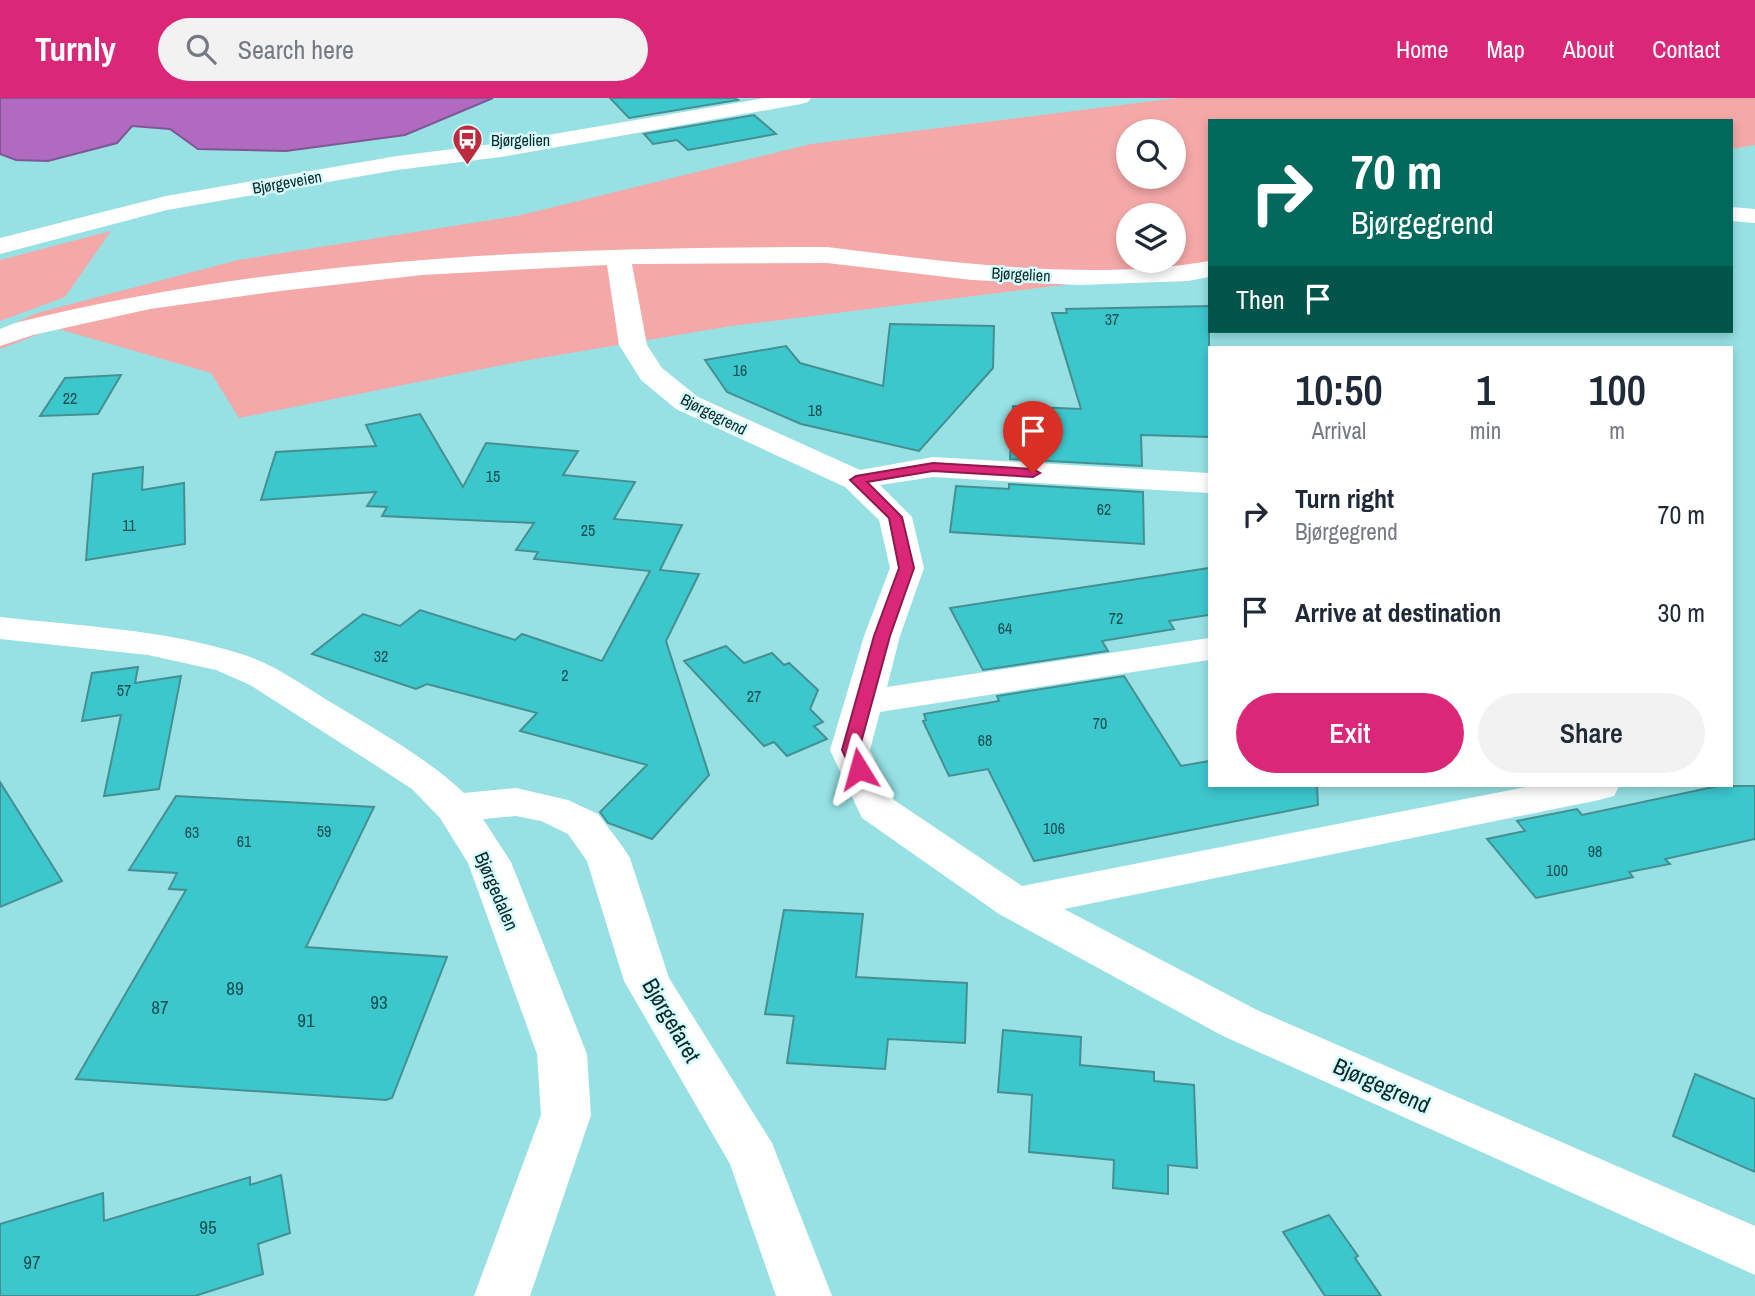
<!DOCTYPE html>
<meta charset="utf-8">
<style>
:root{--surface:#fff;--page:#f2f2f3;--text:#1f2937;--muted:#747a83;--accent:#db2777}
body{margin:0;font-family:"Archivo Narrow",sans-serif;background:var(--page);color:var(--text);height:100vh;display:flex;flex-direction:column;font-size:26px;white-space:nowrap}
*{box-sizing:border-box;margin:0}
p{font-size:23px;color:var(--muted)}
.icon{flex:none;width:38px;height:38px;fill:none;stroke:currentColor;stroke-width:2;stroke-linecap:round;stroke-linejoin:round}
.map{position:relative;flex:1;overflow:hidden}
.side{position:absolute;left:1208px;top:248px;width:525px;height:441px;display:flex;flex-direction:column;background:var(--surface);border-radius:0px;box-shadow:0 4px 10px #0003}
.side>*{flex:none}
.banner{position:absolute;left:1208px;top:21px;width:525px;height:214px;border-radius:0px;box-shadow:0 4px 10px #0003;background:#00695c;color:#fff;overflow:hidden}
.controls{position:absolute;left:1116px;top:21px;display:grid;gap:14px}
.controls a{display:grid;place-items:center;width:70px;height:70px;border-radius:50%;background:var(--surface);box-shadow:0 4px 10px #0003;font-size:35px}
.pin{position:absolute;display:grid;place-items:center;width:60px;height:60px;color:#fff;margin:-72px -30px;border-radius:50% 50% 50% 0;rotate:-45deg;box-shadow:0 0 7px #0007}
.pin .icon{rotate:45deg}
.me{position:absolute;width:77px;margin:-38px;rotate:352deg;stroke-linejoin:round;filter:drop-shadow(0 0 5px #0008)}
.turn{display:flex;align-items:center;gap:24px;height:147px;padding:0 28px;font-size:32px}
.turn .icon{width:91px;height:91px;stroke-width:2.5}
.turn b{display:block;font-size:49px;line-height:60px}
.then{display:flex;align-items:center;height:66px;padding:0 28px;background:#0003;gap:14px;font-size:26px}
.eta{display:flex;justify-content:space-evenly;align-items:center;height:119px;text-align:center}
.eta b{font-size:42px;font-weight:600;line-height:49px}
.action{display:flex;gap:14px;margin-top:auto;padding:14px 28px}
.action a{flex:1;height:80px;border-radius:42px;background:var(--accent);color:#fff;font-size:28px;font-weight:600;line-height:80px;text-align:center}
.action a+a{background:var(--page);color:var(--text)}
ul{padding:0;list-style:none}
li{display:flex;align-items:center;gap:21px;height:98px;padding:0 28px}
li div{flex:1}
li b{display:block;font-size:26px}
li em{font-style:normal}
header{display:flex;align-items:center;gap:42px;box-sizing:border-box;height:98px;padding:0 35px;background:var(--accent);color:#fff}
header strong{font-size:33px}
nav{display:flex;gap:38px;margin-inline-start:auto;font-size:24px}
.search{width:490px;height:63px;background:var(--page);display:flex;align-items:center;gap:18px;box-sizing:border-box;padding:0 24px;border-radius:38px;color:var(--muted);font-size:26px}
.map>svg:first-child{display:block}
.green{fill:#f5a8a8;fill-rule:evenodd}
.water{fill:#b06bc1;stroke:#7e5794;stroke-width:2}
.building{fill:#3cc7cd;stroke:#458f92;stroke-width:2}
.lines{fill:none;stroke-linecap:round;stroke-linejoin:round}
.street{fill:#fff;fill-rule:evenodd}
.primary{fill:#fff;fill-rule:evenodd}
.route{fill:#db2777;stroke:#8e194d;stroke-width:2}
.labels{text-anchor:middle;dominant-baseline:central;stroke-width:5;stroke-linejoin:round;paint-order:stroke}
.far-poi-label{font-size:16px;fill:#08282a;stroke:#d7fbfc;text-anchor:start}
.far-street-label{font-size:16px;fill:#08282a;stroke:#d7fbfc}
.number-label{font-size:16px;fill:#155053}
.street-label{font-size:19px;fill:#08282a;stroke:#d7fbfc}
.near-number-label{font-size:19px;fill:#155053}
.near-street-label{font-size:23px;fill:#08282a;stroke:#d7fbfc}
</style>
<header>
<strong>Turnly</strong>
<div class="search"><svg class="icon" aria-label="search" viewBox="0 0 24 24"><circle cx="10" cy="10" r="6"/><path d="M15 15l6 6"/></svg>Search here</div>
<nav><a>Home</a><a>Map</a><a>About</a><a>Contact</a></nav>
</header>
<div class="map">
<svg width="1755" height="1198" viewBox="0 0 1755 1198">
<rect width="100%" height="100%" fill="#97e1e4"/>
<g class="green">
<path d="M1177,0H1755V47L1731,51V23H1209V169L731,228L523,263L239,320L211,275L55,230L0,251V232L37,215L238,162L517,118L811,46ZM1129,33H1174V79H1129ZM1129,117H1174V163H1129Z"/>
<polygon points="111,133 65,199 0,223 0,162"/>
</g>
<polygon class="water" points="0,0 493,0 405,37 286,53 198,51 170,31 132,28 117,45 48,63 16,62 0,56"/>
<g class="building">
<polygon points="610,0 735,0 738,2 629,20"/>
<polygon points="754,17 776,36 688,52 677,42 653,46 644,36"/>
<polygon points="1209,208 1209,339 1141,337 1142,368 1010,361 1013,308 1081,311 1052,215 1067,215 1066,211"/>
<polygon points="890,226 994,228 993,270 919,353 801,326 727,294 705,262 786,248 800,265 883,288"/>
<polygon points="121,277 98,316 40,318 65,280"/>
<polygon points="420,316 463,389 486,345 578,353 563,377 635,384 614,421 682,427 660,472 699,476 666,543 709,677 652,741 608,725 600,714 647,667 520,633 537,615 427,586 416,591 312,556 363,516 400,528 420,512 515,542 522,536 602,563 650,473 534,461 538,454 516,452 534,425 382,418 387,409 367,408 376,394 261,402 276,354 376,348 366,327"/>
<polygon points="143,369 142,392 184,385 185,446 86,462 93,376"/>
<polygon points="1009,386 1143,394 1144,446 950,434 956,388 1009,391"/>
<polygon points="1209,470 1209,517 1169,523 1174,531 1102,543 1108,553 983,572 950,510"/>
<polygon points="726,548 744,565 772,555 784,567 789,565 818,592 810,611 823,624 814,628 827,641 787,658 774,644 764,648 684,563"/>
<polygon points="138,569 135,585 181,578 159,691 104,698 121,617 82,623 92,575"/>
<polygon points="1124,578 1181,668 1209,663 1209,688 1317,688 1318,707 1034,763 988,671 949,678 923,623 926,622 924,616 999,603 997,598"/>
<polygon points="0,684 62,783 0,809"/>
<polygon points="1718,688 1755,688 1755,741 1665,761 1670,766 1629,774 1633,779 1536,800 1487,741 1525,733 1517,723 1577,711 1582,717"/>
<polygon points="176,698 374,709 306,849 447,859 392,1000 386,1002 76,981 186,792 169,791 177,775 129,772"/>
<polygon points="784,812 863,816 856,879 967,885 965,945 888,941 885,971 787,965 794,918 765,916"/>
<polygon points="1003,932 1081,939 1080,967 1154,974 1154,983 1194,987 1197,1070 1168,1067 1168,1096 1113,1090 1114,1062 1029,1054 1032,997 998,994"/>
<polygon points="1695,976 1755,1001 1755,1074 1673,1038"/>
<polygon points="281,1077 290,1135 258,1146 263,1176 195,1198 0,1198 0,1126 103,1095 104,1123 250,1079 250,1087"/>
<polygon points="1329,1117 1358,1158 1355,1160 1381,1198 1325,1198 1283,1134"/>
</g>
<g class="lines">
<g class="street">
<polygon points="1731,109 1755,111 1755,125 1731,123"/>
<path d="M827,149C950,164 1087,184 1209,163V179L1188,183L1080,187L972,182L827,165L632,166L647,247L662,270L698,299L860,372L933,359L1209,375V395L933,379L880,387L912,419L924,470L900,538L887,589L1209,540V562L880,614L870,652L894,702L1022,788L1531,688H1619L1614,698L1599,702L1064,811L1257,912L1755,1128V1177L1223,938L999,816L862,720L830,652L864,538L890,470L879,422L845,389L676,311L641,282L619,247L607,167L422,177L280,193L150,211L33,237L0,248V231L15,225C280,159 555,149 827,149Z"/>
<path d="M0,519C79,528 161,531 238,555C274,565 305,589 337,608C381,635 427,660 464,695L516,690L568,702L598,716L623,749L630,760L669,880L772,1045L832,1198H776L730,1066L624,883L587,763L568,736L541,723L516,718L483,721L511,764L587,956L591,1017L530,1198H474L541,1017L537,956L468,765L440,720L412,691L372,665L250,587L216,572L148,557L0,541Z"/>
</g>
<polygon class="primary" points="765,0 811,0 808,4 801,6 501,59 397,72 167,112 0,156 0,140 166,98 397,58 501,45"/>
</g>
<polygon class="route" points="933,365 1033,371 1040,375 1033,379 933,373 867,384 902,419 914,470 890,538 859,652 868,671 859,677 853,675 842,652 874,538 899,470 889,420 850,382 856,378"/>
<defs>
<symbol id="bus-pin" viewBox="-11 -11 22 30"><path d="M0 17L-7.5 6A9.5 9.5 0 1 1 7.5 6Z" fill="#bc2b3e" stroke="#d7fbfc"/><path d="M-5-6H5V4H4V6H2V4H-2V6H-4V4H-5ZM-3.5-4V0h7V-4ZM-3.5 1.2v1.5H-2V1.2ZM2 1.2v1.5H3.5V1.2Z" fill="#fff"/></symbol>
</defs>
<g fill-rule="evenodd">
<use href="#bus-pin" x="450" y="24" width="35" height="47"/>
</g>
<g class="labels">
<g class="far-poi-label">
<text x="491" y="42">Bjørgelien</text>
</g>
<g class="far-street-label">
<text transform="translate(287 84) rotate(-10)">Bjørgeveien</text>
<text transform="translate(1021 176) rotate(3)">Bjørgelien</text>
<text transform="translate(714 316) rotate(27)">Bjørgegrend</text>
</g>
<g class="number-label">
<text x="1112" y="221">37</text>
<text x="740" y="272">16</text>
<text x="70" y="300">22</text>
<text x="815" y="312">18</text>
<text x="493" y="378">15</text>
<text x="1104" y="411">62</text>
<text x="129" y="427">11</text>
<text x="588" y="432">25</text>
<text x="1116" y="520">72</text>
<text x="1005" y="530">64</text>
<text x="381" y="558">32</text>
<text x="565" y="577">2</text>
<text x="124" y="592">57</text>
<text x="754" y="598">27</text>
<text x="1100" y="625">70</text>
<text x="985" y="642">68</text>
<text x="1054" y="730">106</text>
<text x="324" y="733">59</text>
<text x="192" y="734">63</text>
<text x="244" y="743">61</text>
<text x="1595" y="753">98</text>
<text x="1557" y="772">100</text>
</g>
<g class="street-label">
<text transform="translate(497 793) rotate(67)">Bjørgedalen</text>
</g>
<g class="near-number-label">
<text x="235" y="890">89</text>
<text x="379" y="904">93</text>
<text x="160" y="909">87</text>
<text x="306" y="922">91</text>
<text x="208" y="1129">95</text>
<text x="32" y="1164">97</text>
</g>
<g class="near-street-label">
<text transform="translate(672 922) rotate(60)">Bjørgefaret</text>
<text transform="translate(1382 987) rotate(24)">Bjørgegrend</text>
</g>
</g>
</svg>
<div class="controls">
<a><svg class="icon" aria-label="search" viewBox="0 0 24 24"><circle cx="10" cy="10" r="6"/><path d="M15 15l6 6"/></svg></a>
<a><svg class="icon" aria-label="layers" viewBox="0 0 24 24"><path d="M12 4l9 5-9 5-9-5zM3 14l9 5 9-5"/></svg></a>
</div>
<div class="pin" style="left:1033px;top:375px;background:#d93025"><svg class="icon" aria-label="arrive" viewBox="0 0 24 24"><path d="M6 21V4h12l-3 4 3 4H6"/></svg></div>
<svg class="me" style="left:859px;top:671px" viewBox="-20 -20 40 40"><path d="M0-17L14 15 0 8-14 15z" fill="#db2777" stroke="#fff" stroke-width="4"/></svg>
<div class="banner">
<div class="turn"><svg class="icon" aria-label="right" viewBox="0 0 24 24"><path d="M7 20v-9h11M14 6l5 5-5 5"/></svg><div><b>70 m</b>Bjørgegrend</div></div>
<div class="then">Then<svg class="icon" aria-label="arrive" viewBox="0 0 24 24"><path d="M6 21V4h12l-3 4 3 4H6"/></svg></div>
</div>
<section class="side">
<div class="eta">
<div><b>10:50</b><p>Arrival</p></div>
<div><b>1</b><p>min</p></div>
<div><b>100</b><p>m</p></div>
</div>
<ul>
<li><svg class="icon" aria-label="right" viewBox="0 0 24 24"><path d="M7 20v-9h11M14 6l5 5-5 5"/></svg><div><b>Turn right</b><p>Bjørgegrend</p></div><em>70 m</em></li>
<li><svg class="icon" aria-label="arrive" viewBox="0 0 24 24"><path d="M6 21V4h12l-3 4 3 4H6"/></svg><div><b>Arrive at destination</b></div><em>30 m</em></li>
</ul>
<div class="action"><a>Exit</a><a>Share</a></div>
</section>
</div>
